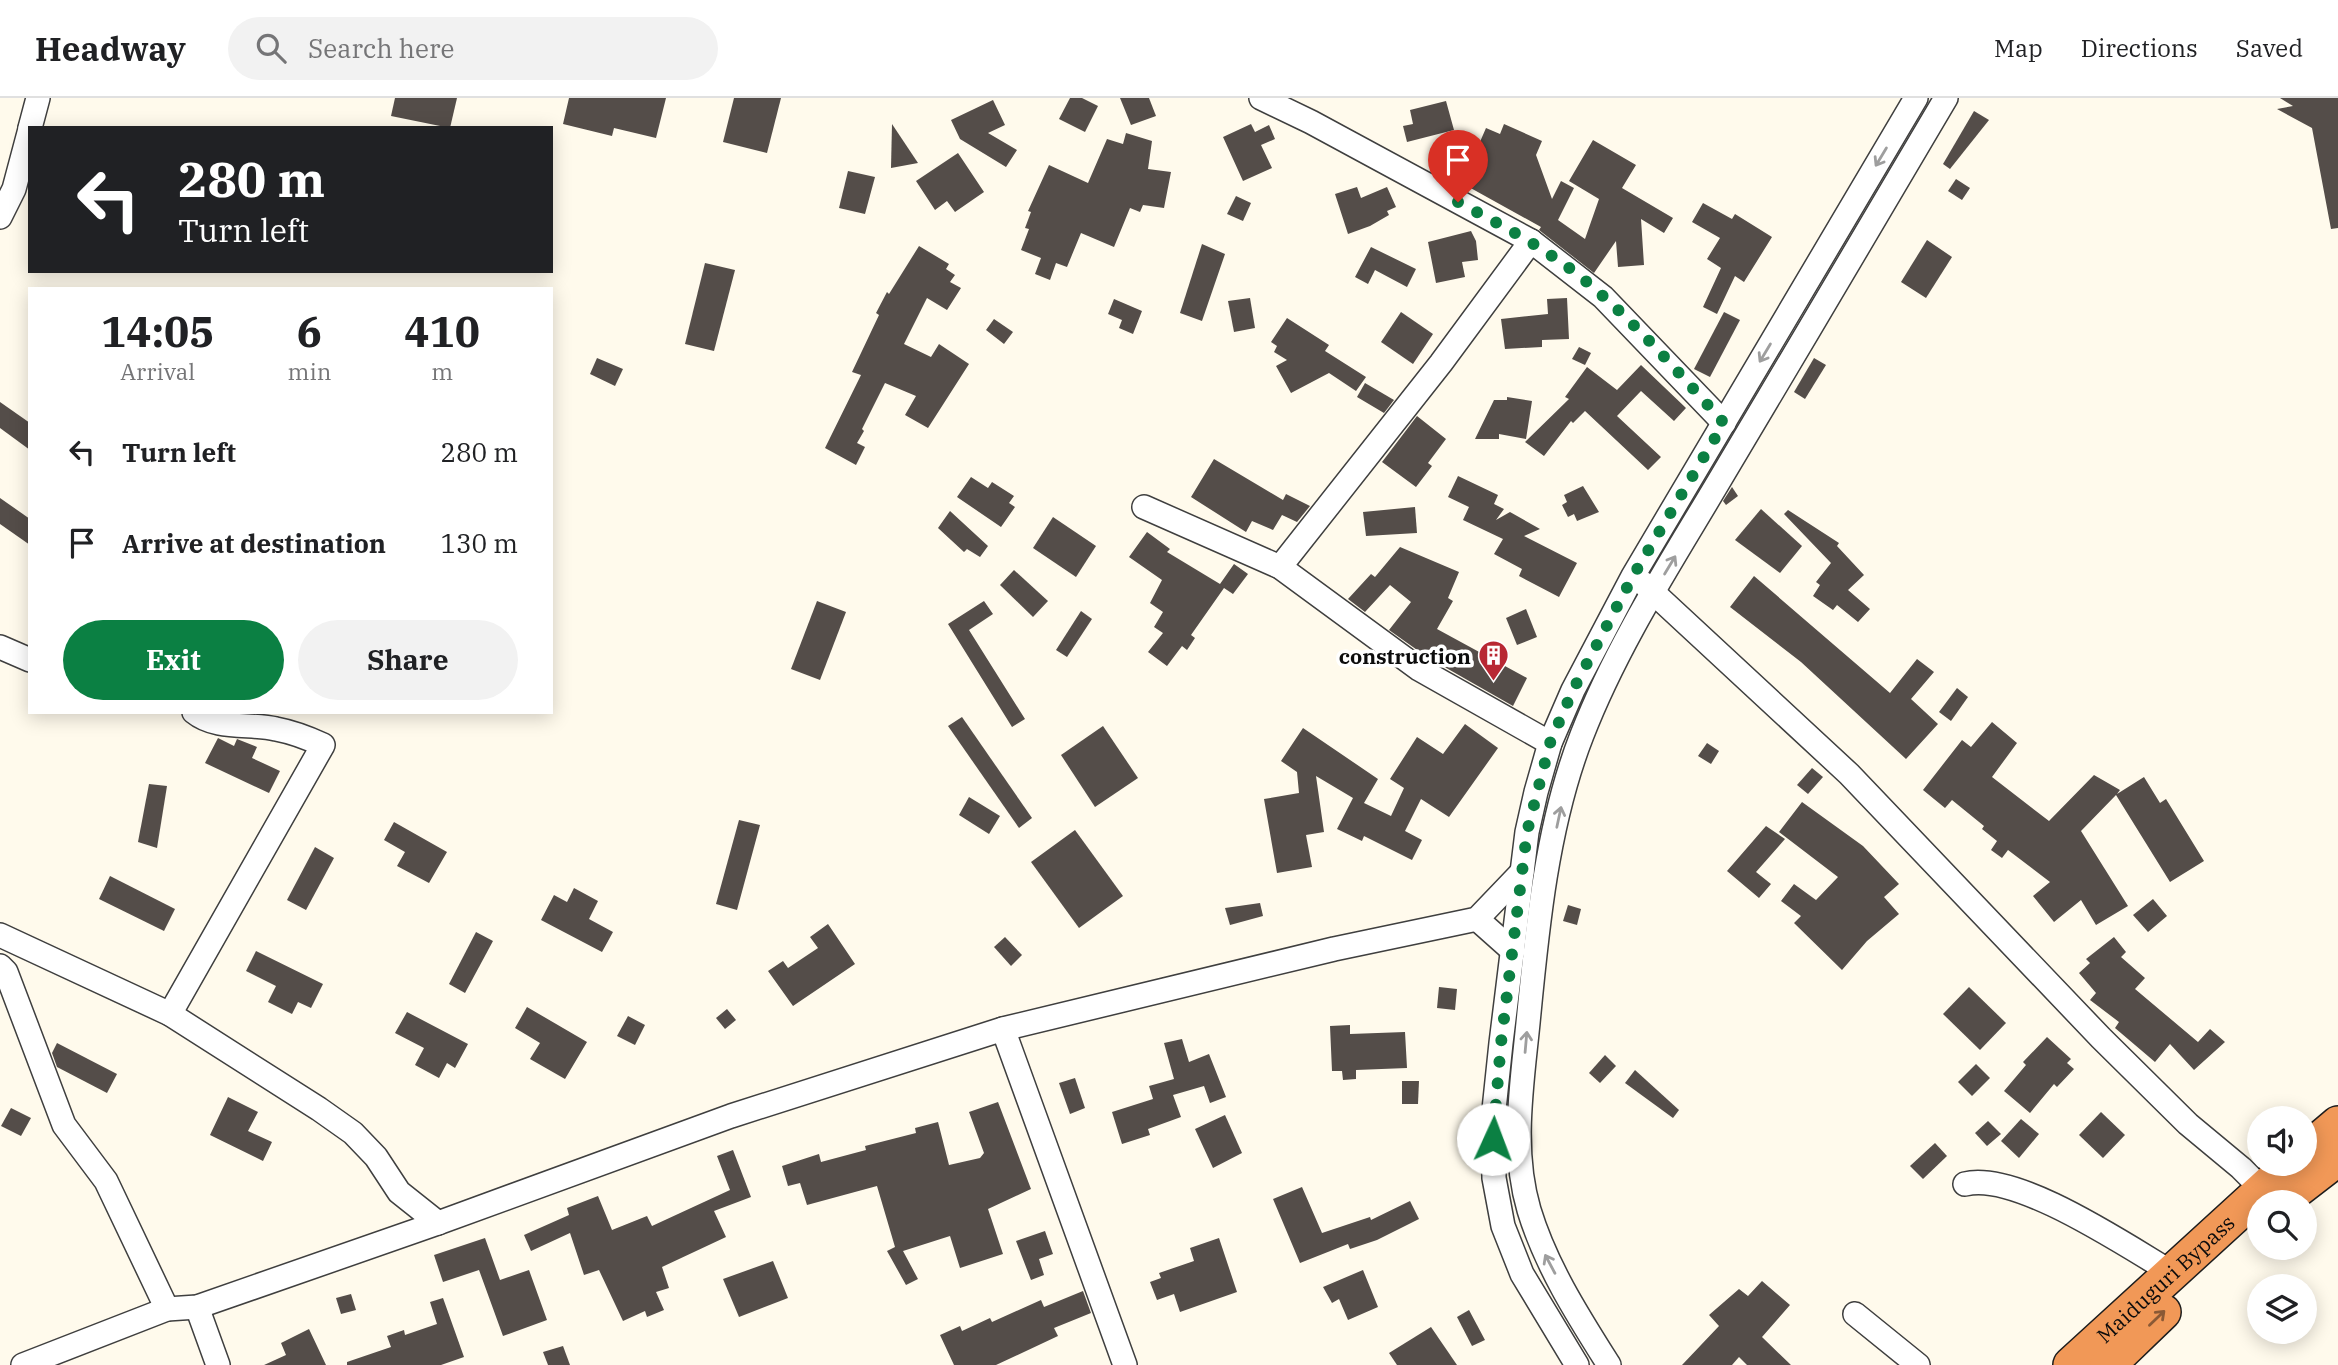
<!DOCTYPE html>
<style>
:root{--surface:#fff;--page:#f2f2f2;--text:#202124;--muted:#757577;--line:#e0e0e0;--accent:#0b8043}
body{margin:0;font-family:"IBM Plex Serif",serif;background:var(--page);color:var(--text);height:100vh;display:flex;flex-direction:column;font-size:26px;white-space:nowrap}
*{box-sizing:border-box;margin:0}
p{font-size:23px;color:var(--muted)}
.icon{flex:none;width:38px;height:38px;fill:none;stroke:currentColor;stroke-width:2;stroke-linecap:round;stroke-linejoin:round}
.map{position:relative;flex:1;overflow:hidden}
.side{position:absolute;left:28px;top:189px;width:525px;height:427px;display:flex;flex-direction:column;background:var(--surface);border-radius:0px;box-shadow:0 4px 18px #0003}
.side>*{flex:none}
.guide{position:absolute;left:28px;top:28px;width:525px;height:147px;border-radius:0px;box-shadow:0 4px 18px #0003;background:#202124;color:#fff;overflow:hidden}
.fabs{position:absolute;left:2247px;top:1008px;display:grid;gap:14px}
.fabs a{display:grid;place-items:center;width:70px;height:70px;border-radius:50%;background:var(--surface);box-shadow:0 4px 18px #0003;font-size:35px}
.pin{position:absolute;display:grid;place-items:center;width:60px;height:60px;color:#fff;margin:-72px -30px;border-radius:50% 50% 50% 0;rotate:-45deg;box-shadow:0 0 7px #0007}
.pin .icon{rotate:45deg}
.me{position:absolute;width:77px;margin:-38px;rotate:2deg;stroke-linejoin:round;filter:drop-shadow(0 0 5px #0008)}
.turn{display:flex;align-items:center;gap:24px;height:147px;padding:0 35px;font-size:32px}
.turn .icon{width:91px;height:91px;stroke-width:2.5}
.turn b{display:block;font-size:49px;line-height:60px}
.eta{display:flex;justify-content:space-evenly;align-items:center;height:119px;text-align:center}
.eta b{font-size:42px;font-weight:800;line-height:49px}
.button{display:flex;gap:14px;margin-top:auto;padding:14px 35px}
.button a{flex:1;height:80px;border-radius:42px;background:var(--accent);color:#fff;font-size:28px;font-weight:800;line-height:80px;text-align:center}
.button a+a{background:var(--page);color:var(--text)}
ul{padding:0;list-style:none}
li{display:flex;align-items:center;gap:21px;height:91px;padding:0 35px}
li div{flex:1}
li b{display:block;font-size:26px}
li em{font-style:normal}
header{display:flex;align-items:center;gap:42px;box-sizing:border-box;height:98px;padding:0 35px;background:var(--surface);border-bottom:2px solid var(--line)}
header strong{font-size:33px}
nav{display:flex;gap:38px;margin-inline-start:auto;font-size:24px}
.search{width:490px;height:63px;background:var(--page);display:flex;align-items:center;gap:18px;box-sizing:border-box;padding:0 24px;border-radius:38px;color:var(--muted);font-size:26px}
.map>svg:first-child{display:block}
.building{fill:#544d49}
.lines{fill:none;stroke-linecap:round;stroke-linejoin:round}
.minor-casing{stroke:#3f3f3f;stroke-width:26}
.highway-casing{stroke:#1d1d1d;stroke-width:38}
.minor{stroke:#fff;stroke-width:23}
.highway{stroke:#f19857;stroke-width:35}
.oneway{stroke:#9e9e9e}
.oneway2{stroke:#8a5935}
.route{stroke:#0b8043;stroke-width:12;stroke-dasharray:0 21.6}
.labels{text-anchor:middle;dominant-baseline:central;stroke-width:7;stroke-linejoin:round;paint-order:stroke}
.poi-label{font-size:21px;font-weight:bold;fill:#0c0c0c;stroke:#fff;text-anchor:end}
.street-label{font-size:21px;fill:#0c0c0c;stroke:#fff}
</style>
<header>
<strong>Headway</strong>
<div class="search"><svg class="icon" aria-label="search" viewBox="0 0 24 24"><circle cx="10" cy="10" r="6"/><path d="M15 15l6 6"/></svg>Search here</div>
<nav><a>Map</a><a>Directions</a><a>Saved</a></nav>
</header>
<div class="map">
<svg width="2338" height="1267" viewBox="0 0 2338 1267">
<rect width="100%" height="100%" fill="#fffaec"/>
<g class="building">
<polygon points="395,0 457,0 450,30 391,18"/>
<polygon points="569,0 666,0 656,40 614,30 612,38 563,26"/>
<polygon points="734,0 781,0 767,55 723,44"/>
<polygon points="1070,0 1082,0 1098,8 1085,34 1059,21"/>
<polygon points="1120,0 1149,0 1156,18 1131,27"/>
<polygon points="2280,0 2338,0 2338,130 2331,131 2312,30 2277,11 2293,8"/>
<polygon points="993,2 1005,27 988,35 1017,52 1006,69 960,41 951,22"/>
<polygon points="1446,3 1454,32 1407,44 1403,28 1413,26 1410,12"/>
<polygon points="1974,13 1989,22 1950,71 1943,66"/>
<polygon points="892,26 918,65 891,70"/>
<polygon points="1251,26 1255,34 1269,27 1275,41 1261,47 1272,70 1243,83 1223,39"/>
<polygon points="1504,26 1542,43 1536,57 1552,101 1561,83 1574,90 1558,122 1585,141 1599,101 1569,83 1593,42 1636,67 1622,90 1673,120 1664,135 1641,121 1644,167 1618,169 1616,143 1594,175 1539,132 1541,129 1467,88 1485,57 1476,53 1486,30 1500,36"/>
<polygon points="1126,35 1152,43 1148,71 1171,74 1164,110 1143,107 1140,114 1130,110 1114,149 1081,135 1067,169 1056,165 1050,182 1035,176 1041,160 1021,152 1029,131 1025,130 1031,114 1028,113 1049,67 1088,85 1107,41 1123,46"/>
<polygon points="958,55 984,94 955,114 947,103 935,112 916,83"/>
<polygon points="848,73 875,79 865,116 839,110"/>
<polygon points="1956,81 1970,90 1962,102 1948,93"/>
<polygon points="1357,89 1361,100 1387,89 1396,109 1387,113 1389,117 1370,128 1348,136 1335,96"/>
<polygon points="1236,98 1251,105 1243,123 1227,116"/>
<polygon points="1703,105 1732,121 1735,116 1772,139 1744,184 1735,178 1717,216 1703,209 1721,170 1707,161 1720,140 1692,124"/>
<polygon points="1471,133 1476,143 1478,162 1462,164 1465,179 1436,185 1428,144"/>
<polygon points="1927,142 1952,159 1926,200 1901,184"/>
<polygon points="1202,146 1225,156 1202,223 1180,215"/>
<polygon points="919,148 949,166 946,171 955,177 950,184 961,190 947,212 927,200 904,246 931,259 939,246 969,266 928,330 905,317 916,298 885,285 862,331 864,333 857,345 865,349 856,367 825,350 861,277 852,274 879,217 876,215 887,194 889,196"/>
<polygon points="1371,149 1416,171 1407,189 1375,172 1368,186 1355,179"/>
<polygon points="705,165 735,172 714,253 685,246"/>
<polygon points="1250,200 1255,230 1234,234 1228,203"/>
<polygon points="1567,200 1569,241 1542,242 1542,249 1505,251 1501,221 1548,216 1547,201"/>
<polygon points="1114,201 1142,213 1133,236 1119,230 1122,222 1108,216"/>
<polygon points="1401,214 1433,236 1413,266 1381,244"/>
<polygon points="1724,214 1740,222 1710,279 1694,271"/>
<polygon points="1287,220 1329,247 1325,253 1366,279 1356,293 1329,275 1291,295 1276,268 1287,262 1274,254 1277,248 1271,244"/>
<polygon points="994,221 1013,234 1004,246 986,232"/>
<polygon points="1579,249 1591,255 1585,267 1572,261"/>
<polygon points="597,260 623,271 615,288 590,276"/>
<polygon points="1814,260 1826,267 1805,301 1794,294"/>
<polygon points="1641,267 1686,310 1674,323 1641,293 1617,318 1661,359 1648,372 1585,313 1573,325 1571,323 1544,358 1525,344 1569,301 1565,299 1587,269 1617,292"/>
<polygon points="1365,285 1394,302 1384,315 1357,299"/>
<polygon points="1507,299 1532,303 1526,341 1499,336 1499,341 1475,341 1494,302 1507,302"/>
<polygon points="0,304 30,325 30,352 0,330"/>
<polygon points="1417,318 1446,341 1428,365 1432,368 1416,389 1382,364"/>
<polygon points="1214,361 1283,402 1286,396 1310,408 1297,424 1282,417 1273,432 1252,423 1246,434 1191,399"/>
<polygon points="1458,378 1498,397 1494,406 1504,411 1496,422 1510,414 1540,431 1524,438 1577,465 1559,499 1519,478 1522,471 1494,456 1503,441 1463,422 1469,409 1448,399"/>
<polygon points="971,379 988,390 992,384 1014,398 1009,405 1015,409 1001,429 957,399"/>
<polygon points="1583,388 1599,414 1577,423 1574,416 1568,419 1562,407 1567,404 1564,397"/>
<polygon points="1732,389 1738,398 1726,407 1723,403"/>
<polygon points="0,400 30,421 30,447 0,426"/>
<polygon points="1415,409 1417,435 1366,438 1363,414"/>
<polygon points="1761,411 1802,448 1780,475 1735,442"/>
<polygon points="1788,412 1839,445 1837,448 1864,477 1848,492 1870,511 1858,524 1837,507 1833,512 1813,498 1820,487 1816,484 1831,465 1784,416"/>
<polygon points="950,413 988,448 980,459 967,451 964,454 938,430"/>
<polygon points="1053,419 1096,448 1076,479 1033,450"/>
<polygon points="1147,434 1170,451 1167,454 1220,486 1234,466 1248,476 1233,496 1224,490 1191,537 1195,540 1187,552 1182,548 1167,568 1148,554 1163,535 1154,529 1163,514 1150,505 1162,482 1129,459"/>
<polygon points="1400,449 1459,474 1448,500 1453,503 1437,531 1527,580 1513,608 1427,559 1389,532 1411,504 1390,487 1365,514 1348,501 1371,476 1375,479"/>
<polygon points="1014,472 1048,503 1033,519 1000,487"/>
<polygon points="1754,478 1890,595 1917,561 1934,574 1911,601 1938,626 1906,661 1801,564 1730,509"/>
<polygon points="817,503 846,514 820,582 791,571"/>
<polygon points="984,503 993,516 969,532 1025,621 1012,629 948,526"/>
<polygon points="1526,511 1537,539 1517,547 1506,520"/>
<polygon points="1081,513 1092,521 1067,559 1056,552"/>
<polygon points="1957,590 1968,599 1951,623 1939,614"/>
<polygon points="962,619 1032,720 1019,730 948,628"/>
<polygon points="1992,624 2017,645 1992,679 2049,723 2094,677 2120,692 2117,696 2144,679 2160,705 2166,701 2204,763 2170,784 2116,697 2081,733 2128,808 2096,827 2081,802 2054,824 2033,798 2050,784 2008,752 2002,760 1991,752 1997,743 1982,731 1984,728 1952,702 1945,710 1923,692 1962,642 1971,649"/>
<polygon points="1465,626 1498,650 1449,719 1421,701 1405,733 1422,742 1412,762 1364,738 1362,743 1337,731 1353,700 1316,678 1324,734 1306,737 1312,769 1277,775 1264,701 1299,695 1297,674 1281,663 1303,630 1378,681 1364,705 1391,718 1404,690 1390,681 1417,639 1443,656"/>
<polygon points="1103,628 1138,680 1095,709 1061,657"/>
<polygon points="218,640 234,648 237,641 257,649 252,660 280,673 269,695 205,665"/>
<polygon points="1707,645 1719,653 1711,666 1698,658"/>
<polygon points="1812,670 1823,679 1808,696 1797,687"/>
<polygon points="149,686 167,688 157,750 138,744"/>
<polygon points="969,699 1000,718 989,736 959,717"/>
<polygon points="1802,704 1863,748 1899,786 1884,799 1899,816 1867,843 1842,872 1794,825 1801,818 1781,803 1794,786 1816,802 1838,779 1779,734"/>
<polygon points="739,722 760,727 737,812 716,806"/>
<polygon points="394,724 447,754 429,785 397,768 405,754 384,742"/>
<polygon points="1766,728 1785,741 1756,774 1771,786 1759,800 1727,773"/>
<polygon points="1075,732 1123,798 1079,830 1031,764"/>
<polygon points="315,749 334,760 306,812 287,802"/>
<polygon points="110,778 175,811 164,833 99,801"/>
<polygon points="574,790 598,803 589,821 613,834 602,854 541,822 554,797 567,804"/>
<polygon points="2153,801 2167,818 2148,834 2133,817"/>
<polygon points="1260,805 1263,818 1230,827 1225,810"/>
<polygon points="1568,807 1581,811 1577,827 1563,823"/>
<polygon points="828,826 855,866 793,908 768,873 783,863 788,870 818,850 810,839"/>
<polygon points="476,834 493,843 465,895 449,886"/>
<polygon points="1005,839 1022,857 1011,868 994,849"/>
<polygon points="2114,839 2126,854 2121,859 2145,880 2135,891 2198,944 2210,931 2225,944 2194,972 2170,946 2155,964 2115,930 2119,924 2090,902 2096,895 2079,875 2090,865 2086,861"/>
<polygon points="256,853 323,886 311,910 298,904 292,916 268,904 276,888 246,873"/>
<polygon points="1439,889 1457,891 1455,912 1437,910"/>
<polygon points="1969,889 2006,925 1980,952 1943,916"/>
<polygon points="527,909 587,944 565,981 530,961 540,945 515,930"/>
<polygon points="727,911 736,922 725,931 716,920"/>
<polygon points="407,914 468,946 455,970 447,965 439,980 415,967 424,950 395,935"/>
<polygon points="628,918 645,927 635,947 617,938"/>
<polygon points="1350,927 1350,936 1405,934 1407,970 1356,972 1356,981 1343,982 1342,973 1332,973 1330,928"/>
<polygon points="2047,939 2071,961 2067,965 2074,971 2057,989 2054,986 2030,1015 2004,993 2026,967 2023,964"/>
<polygon points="1182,941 1189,964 1209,956 1226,999 1210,1005 1204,988 1173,997 1181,1019 1148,1031 1150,1037 1122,1046 1112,1014 1153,1001 1149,988 1174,981 1164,945"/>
<polygon points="57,945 117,976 107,995 57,969 52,955"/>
<polygon points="1605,957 1616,968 1600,985 1589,975"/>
<polygon points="1976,966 1990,980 1972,998 1958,984"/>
<polygon points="1635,972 1679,1012 1673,1020 1625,985"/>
<polygon points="1075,980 1085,1010 1070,1016 1059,985"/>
<polygon points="1402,983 1419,983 1418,1006 1402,1006"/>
<polygon points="228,999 258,1014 248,1033 272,1044 263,1063 210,1037"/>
<polygon points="998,1004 1031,1091 988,1111 1003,1156 960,1170 950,1138 903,1153 918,1181 906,1187 887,1153 895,1149 877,1088 807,1107 800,1085 788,1088 782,1068 819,1056 821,1064 866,1052 865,1048 916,1035 915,1030 938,1024 949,1067 980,1060 984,1055 969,1014"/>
<polygon points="11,1010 31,1020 21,1038 1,1028"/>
<polygon points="2101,1014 2125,1037 2103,1060 2079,1037"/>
<polygon points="1225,1017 1242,1055 1213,1070 1195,1031"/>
<polygon points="2021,1021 2039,1036 2019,1060 2001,1043"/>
<polygon points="1988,1023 2001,1036 1987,1048 1975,1035"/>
<polygon points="1935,1045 1947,1058 1923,1081 1910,1068"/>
<polygon points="733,1052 751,1099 714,1113 726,1139 662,1169 669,1190 656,1194 664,1212 647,1219 645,1213 623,1223 599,1172 584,1177 570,1135 531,1153 524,1137 569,1117 567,1110 598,1098 612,1132 647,1118 652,1128 730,1092 717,1058"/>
<polygon points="1302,1089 1322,1135 1370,1119 1371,1122 1410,1103 1419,1121 1377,1142 1350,1151 1348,1146 1300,1165 1273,1101"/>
<polygon points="1045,1133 1053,1156 1039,1161 1044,1177 1031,1182 1016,1143"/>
<polygon points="485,1140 500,1182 529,1172 547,1222 503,1238 479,1172 443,1184 434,1157"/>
<polygon points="1219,1140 1237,1194 1180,1214 1174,1196 1157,1202 1150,1184 1161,1180 1159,1175 1194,1163 1190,1150"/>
<polygon points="773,1163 788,1200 739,1219 723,1181"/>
<polygon points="1363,1172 1378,1209 1348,1222 1339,1201 1332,1205 1323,1189"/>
<polygon points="1762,1183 1790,1207 1762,1239 1791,1267 1747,1267 1739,1259 1732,1267 1682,1267 1719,1228 1709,1217 1739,1191 1748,1198"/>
<polygon points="1083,1193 1091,1215 1054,1230 1058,1238 996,1267 954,1267 940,1237 960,1228 962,1233 990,1220 992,1224 1041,1202 1044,1209"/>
<polygon points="351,1196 356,1212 341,1216 336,1200"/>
<polygon points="443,1200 464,1259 441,1267 347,1267 347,1264 391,1249 387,1238 404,1232 405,1237 437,1226 430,1204"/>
<polygon points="1469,1212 1485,1242 1472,1248 1457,1219"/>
<polygon points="1431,1229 1457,1267 1397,1267 1389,1255"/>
<polygon points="309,1231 326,1267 264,1267 286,1257 281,1245"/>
<polygon points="563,1248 570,1267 548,1267 543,1254"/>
</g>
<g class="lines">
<defs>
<g id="minor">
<polyline points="1261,0 1311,24 1531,143 1603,199 1724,325"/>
<polyline points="30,30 38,0"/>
<polyline points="0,119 14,91 30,31"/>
<polyline points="1144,409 1280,469 1419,571 1550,645"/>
<polyline points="1280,469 1441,265 1531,143"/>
<polyline points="1643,485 1849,676 2101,940 2188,1026 2241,1070 2271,1100"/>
<polyline points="0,549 30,562"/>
<polyline points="1477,821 1513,853"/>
<polyline points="0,837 170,916 319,1011 353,1035 376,1059 399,1094 438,1125"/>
<polyline points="0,868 6,874 64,1027 106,1083 167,1211"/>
<path d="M170,916L323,647C308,640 292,634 276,631C250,625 216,632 194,614"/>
<polyline points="1003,931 1125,1267"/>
<path d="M1965,1086C2016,1073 2125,1147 2171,1174"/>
<polyline points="197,1209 218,1267"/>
<polyline points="1855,1216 1918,1267"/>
<polyline points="23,1267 167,1211 197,1209 438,1125 731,1018 1003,931 1334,851 1477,821 1522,774"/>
<polyline points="1577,1267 1522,1176 1503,1128 1494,1080 1493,1021 1501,945 1527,734 1536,694 1550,645 1573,592 1633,478 1916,0"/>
<path d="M1609,1267C1578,1218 1546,1168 1529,1112C1511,1052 1522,986 1528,925C1537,830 1547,726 1582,637C1618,544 1675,458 1725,373C1799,249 1873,124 1946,0"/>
</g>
<g id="highway">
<polyline points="2305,1054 2338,1026"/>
<polyline points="2281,1104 2338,1060"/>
<path id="s1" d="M2071,1267L2291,1066"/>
<polyline points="2108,1267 2163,1214"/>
</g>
</defs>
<use href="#minor" class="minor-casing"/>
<use href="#highway" class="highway-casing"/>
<use href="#minor" class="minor"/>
<use href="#highway" class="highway"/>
</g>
<defs><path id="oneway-shaft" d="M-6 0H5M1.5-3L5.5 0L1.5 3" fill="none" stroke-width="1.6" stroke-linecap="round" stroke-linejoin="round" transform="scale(1.75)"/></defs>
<g class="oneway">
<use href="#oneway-shaft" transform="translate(1881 59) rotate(121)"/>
<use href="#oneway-shaft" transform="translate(1765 255) rotate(121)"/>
<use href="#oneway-shaft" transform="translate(1670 467) rotate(-59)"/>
<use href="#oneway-shaft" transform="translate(1559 719) rotate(-78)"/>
<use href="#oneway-shaft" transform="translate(1526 944) rotate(-85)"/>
<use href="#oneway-shaft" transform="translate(1550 1166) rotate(-118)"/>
</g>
<use class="oneway2" href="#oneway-shaft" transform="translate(2157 1220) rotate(-44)"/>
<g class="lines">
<path class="route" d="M1458,104C1499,126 1540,147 1577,176C1631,219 1678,274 1724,325L1633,478L1573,592L1550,645L1527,734L1501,945L1493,1041"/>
</g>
<defs>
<symbol id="building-pin" viewBox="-11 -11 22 30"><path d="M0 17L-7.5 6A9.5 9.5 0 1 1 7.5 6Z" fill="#b82834" stroke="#fff"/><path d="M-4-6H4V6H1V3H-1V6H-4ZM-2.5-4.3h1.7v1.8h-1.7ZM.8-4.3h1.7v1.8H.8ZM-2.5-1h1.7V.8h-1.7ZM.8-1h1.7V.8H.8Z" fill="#fff"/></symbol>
</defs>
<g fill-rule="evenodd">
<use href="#building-pin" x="1476" y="540" width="35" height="47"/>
</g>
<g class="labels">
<g class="poi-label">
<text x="1471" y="558">construction</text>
</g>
<g class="street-label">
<text stroke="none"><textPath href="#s1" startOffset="128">Maiduguri Bypass</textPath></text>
</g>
</g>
</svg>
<div class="fabs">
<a><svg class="icon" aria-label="sound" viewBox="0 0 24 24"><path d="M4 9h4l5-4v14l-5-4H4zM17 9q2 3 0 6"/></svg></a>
<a><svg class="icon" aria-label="search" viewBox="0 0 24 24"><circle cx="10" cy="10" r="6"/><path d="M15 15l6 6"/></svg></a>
<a><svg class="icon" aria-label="layers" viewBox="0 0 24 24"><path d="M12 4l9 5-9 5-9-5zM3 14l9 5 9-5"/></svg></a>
</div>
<div class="pin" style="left:1458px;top:104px;background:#d93025"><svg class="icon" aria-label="arrive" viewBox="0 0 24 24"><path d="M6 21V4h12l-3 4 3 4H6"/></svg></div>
<svg class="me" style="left:1493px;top:1041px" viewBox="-20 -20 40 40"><circle r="19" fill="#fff"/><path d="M0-13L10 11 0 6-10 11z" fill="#0b8043"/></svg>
<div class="guide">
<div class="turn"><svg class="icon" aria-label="left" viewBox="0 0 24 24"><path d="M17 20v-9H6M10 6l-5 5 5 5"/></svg><div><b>280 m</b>Turn left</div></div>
</div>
<section class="side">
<div class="eta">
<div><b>14:05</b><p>Arrival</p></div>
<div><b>6</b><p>min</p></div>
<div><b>410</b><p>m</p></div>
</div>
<ul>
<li><svg class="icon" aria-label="left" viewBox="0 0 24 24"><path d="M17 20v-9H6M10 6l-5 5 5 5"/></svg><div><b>Turn left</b></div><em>280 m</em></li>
<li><svg class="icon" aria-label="arrive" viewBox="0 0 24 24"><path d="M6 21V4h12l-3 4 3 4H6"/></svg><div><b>Arrive at destination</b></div><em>130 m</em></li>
</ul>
<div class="button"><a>Exit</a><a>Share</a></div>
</section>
</div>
